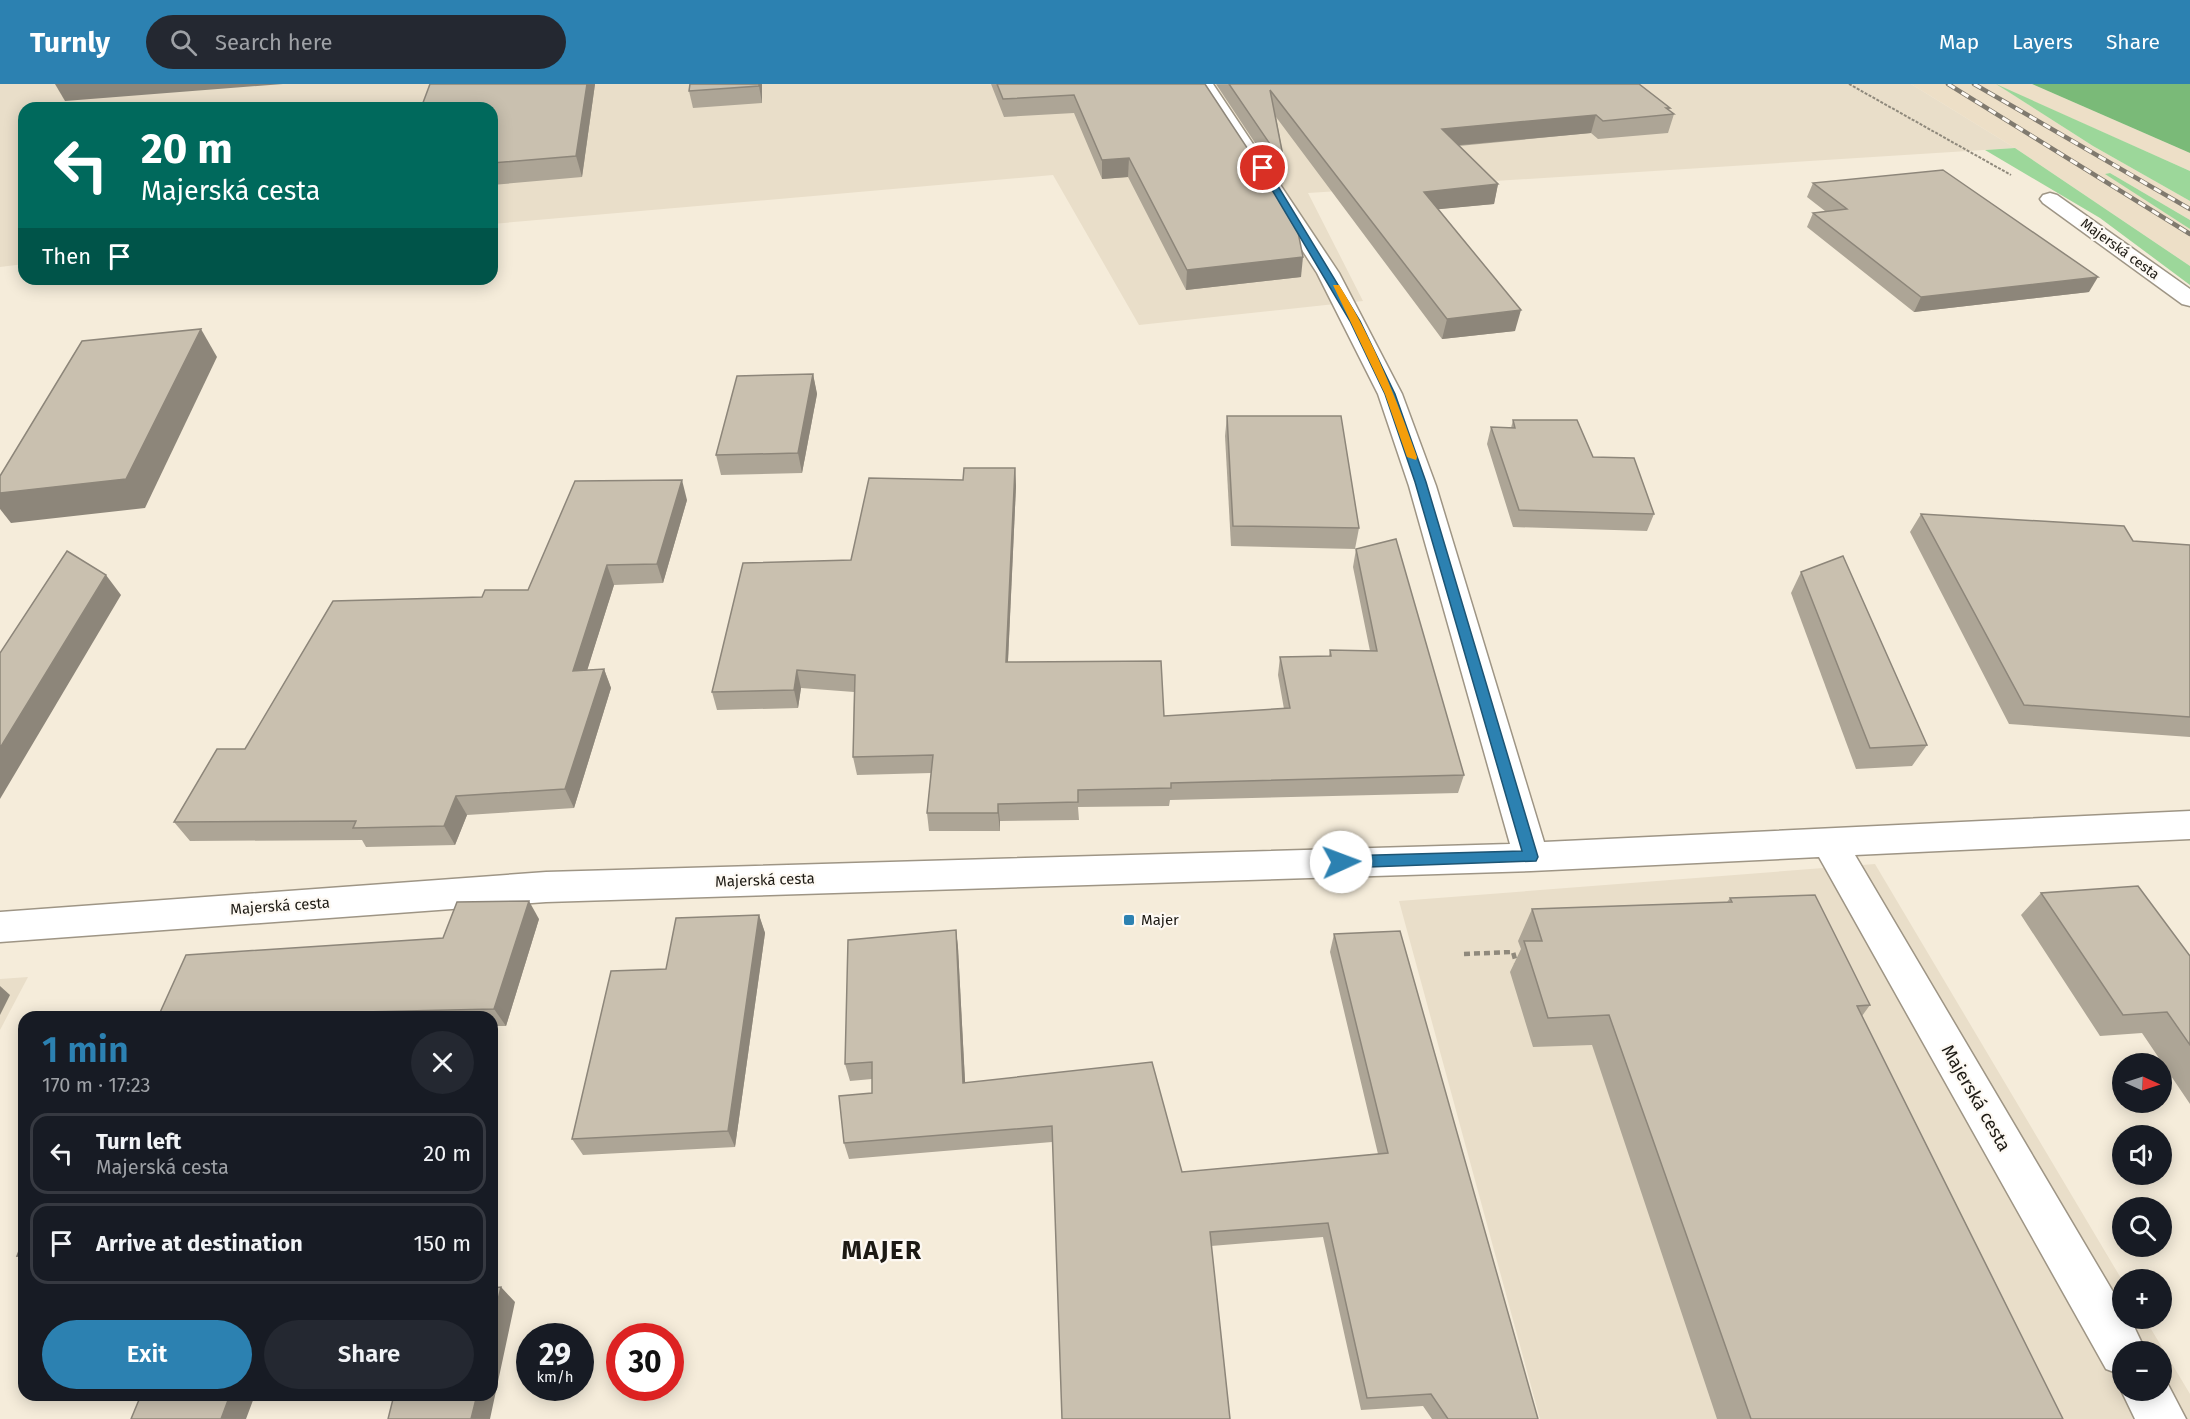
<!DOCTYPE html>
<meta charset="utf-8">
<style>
:root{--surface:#171b24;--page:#242831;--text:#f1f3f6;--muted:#9ea1a6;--line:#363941;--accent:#2c81b1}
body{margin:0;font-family:"Fira Sans",sans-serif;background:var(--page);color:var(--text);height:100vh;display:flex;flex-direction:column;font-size:22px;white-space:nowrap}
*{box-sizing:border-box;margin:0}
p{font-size:20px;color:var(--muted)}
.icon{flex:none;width:33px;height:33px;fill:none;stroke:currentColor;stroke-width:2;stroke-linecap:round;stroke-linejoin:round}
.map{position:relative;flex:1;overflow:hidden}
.drawer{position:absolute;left:18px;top:927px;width:480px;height:390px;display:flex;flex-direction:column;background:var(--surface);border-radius:18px;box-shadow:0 3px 15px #0003}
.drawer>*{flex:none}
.banner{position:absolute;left:18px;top:18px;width:480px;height:183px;border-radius:18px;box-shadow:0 3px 15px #0003;background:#00695c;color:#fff;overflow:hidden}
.needle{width:39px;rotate:93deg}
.buttons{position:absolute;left:2112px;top:969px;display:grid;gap:12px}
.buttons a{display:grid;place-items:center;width:60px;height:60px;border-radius:50%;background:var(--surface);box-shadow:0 3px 15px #0003;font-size:30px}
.speed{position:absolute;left:516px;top:1239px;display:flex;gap:12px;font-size:30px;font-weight:700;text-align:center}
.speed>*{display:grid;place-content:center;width:78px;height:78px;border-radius:50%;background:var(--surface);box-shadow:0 3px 15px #0003;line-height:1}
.speed small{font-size:15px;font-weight:400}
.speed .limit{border:9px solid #d22;background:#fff;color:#111}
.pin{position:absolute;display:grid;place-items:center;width:51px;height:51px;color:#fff;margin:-26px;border:3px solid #fff;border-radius:50%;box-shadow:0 2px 6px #0007}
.me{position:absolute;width:66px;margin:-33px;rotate:88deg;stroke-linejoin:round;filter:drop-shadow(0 0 4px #0008)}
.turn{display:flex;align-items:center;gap:21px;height:126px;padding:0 24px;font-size:27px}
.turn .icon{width:78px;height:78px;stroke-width:2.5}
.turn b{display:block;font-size:42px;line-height:51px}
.then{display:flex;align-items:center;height:57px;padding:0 24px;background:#0003;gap:12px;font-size:22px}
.round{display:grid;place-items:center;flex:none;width:63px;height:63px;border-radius:32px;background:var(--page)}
.summary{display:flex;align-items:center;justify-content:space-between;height:102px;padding:0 24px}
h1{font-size:36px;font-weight:600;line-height:45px;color:var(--accent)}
.cta{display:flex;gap:12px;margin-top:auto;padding:12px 24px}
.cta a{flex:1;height:69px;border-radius:36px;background:var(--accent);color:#fff;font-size:24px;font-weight:600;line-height:69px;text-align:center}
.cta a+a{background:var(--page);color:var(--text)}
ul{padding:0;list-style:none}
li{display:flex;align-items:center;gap:18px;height:81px;margin:0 12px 9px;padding:0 12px;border:3px solid var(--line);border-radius:18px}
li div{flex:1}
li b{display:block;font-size:22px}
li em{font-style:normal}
header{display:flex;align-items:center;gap:36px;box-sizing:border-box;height:84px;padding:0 30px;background:var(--accent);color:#fff}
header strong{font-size:28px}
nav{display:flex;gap:33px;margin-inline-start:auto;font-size:21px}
.search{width:420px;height:54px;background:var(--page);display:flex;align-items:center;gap:15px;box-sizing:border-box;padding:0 21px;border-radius:33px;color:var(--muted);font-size:22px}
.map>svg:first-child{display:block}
.built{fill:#eddfc7}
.industrial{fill:#e9dec9;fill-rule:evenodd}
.green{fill:#9cd79a}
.forest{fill:#7aba78}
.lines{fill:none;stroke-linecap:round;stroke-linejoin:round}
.minor-casing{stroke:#9e9585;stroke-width:3}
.path-far1{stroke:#8f897c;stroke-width:2;stroke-dasharray:3 1.5;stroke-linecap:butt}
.path{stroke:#8f897c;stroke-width:4.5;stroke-dasharray:6 4;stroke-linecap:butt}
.minor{fill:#fff;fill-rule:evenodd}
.rail-casing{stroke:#807a6f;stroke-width:4.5}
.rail{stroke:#fdf9f3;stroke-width:3;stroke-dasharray:8;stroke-linecap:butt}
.wall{fill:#ada596}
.shaded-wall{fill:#8d867a}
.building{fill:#c9c0af;stroke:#8d867a;stroke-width:1.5}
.route{fill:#2c81b1;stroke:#1d5473;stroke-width:1.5}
.slow{fill:#f59e0b}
.poi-dot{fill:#2c81b1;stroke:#fdf9f3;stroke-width:2}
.labels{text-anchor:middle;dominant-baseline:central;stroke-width:4.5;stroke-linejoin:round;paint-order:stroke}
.far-street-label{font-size:14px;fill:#1d1a14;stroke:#fdf9f3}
.street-label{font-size:15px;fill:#1d1a14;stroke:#fdf9f3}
.poi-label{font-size:15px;fill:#1d1a14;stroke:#fdf9f3;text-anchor:start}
.near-street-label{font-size:18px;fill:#1d1a14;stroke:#fdf9f3}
.near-district-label{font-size:26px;font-weight:bold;letter-spacing:1.5px;fill:#1d1a14;stroke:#fdf9f3}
</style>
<header>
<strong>Turnly</strong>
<div class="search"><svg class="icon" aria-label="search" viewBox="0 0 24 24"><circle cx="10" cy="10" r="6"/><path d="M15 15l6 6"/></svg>Search here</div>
<nav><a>Map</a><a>Layers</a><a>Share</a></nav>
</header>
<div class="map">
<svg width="2190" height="1335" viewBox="0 0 2190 1335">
<rect width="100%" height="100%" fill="#f5ecda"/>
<polygon class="built" points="1911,0 2032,0 2190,69 2190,87 2001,3 2093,62 2190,117 2190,136 2110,89 2106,90 2190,145 2190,182 2015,64"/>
<g class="industrial">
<polygon points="0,0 1911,0 2015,64 1308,109 1363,217 1139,241 1053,91 492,140 492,24 24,24 24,180 0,183"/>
<path d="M1875,780L2122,1196V1234L2145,1235L2190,1310V1335H1540L1399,817ZM2122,1268H2162V1306H2122Z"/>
<polygon points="28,893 0,946 0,895"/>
</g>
<g class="green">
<polygon points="1996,0 2190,87 2190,117 2093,62"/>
<polygon points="2015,64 2190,182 2190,201 2100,134 1985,66"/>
<polygon points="2110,89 2190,136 2190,145 2105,90"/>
</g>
<polygon class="forest" points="2032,0 2190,0 2190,69"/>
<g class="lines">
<defs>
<g id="minor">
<polygon points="1195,0 1213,0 1339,189 1402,310 1436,402 1544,758 2190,727 2190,755 1855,771 2122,1223 2122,1234 2130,1234 2146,1268 2122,1268 2122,1291 2106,1285 1819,773 1531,787 546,818 0,858 0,828 546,788 1510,760 1409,402 1378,310 1317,189"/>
<polygon points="2050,109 2057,111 2190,205 2190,222 2182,220 2043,119 2040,115 2043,111"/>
<polygon points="2162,1289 2186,1335 2135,1335 2121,1306 2122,1303 2122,1306 2162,1306"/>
</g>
</defs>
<use href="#minor" class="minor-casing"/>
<polyline class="path-far1" points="1849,0 2011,91"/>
<polyline class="path" points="1464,870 1513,868 1516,879"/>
<use href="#minor" class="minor"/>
<defs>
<g id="rail">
<polyline points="1948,0 2190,150"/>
<polyline points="1974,0 2190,125"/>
</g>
</defs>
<use href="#rail" class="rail-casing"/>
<use href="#rail" class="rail"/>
</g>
<g class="wall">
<polygon points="595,0 582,93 492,101 492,24"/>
<polygon points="690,0 762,0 762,19 693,24 689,7"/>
<polygon points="991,0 1205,0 1301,193 1186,206 1128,93 1102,95 1074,29 1004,33"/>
<polygon points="1216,0 1639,0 1670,24 1669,26 1674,30 1668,49 1598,55 1591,49 1459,62 1498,100 1494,120 1438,125 1515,247 1442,255 1276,33 1285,82 1283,101"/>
<polygon points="1813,99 2089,208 1914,228 1807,143 1813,129 1825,127 1807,113"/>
<polygon points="813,290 817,310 802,389 721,391 716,371"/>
<polygon points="1227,332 1359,444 1355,465 1231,462 1225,352"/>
<polygon points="1513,336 1593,373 1654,430 1647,447 1513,443 1487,360 1491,343 1511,344"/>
<polygon points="1015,384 1016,402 1008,578 1164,632 1284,625 1278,591 1280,573 1329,572 1330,566 1370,567 1353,483 1356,465 1464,691 1458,709 1170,716 1169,722 1078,723 1079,736 1000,737 1000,747 929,747 927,729 931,689 857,691 853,673 854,608 801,604 798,624 717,626 712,608 851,476 963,396"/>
<polygon points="687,416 663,499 614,501 587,586 604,585 611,604 574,724 467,731 455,761 366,763 362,756 190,757 174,738 245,665 482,513 528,506"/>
<polygon points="1921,430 2133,457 2190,461 2190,653 2009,640 1910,448"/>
<polygon points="1801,488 1927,661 1912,682 1856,685 1791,509"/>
<polygon points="2041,809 2190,872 2190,1020 2142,949 2100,952 2021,831"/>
<polygon points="1730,814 1870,921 1862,932 2063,1335 1717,1335 1592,961 1533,963 1510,888 1521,865 1518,857 1532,825 1727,818"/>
<polygon points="759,831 765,849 735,1063 583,1071 572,1055 666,885"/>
<polygon points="539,835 506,942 492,942 492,933 158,933 443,854"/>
<polygon points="956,846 958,864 965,999 1182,1088 1378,1070 1330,868 1334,850 1538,1335 1432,1335 1423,1322 1361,1326 1323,1153 1211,1162 1052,1058 849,1075 844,1059 872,1009 872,995 850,997 845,980"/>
<polygon points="24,1154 24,1176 17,1172"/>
</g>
<g class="shaded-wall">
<polygon points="55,0 283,0 65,17"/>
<polygon points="587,0 595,0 582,93 576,72"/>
<polygon points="759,0 762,0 762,19 759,2"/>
<polygon points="1596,31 1591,49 1439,63 1442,45"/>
<polygon points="1129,74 1128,93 1102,95 1102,76"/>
<polygon points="1498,100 1494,120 1420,127 1424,108"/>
<polygon points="1303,173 1301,193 1186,206 1187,186"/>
<polygon points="2098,193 2089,208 1914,228 1921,213"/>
<polygon points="1521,226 1515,247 1442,255 1447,235"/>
<polygon points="201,245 217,273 145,424 11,439 0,425 0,409"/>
<polygon points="813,290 817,310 802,389 798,369"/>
<polygon points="1015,384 1016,402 1007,597 1006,578"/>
<polygon points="682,396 687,416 663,499 657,480"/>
<polygon points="607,481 614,501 581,606 573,587"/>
<polygon points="106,491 121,511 0,715 0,664"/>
<polygon points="604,585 611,604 574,724 565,705"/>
<polygon points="797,586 801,604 798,624 794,606"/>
<polygon points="456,712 467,731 455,761 444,742"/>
<polygon points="998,720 1000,737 1000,747 998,729"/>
<polygon points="529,817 539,835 506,942 494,925"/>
<polygon points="759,831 765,849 735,1063 728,1047"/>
<polygon points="956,846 958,864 966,1015 963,999"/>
<polygon points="0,902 10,911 0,931"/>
<polygon points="501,1203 515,1218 490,1335 471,1335 477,1311 492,1311 492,1242"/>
<polygon points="230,1311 255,1311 246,1335 221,1335"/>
</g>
<g class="building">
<polygon points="430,0 587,0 576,72 492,79 492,24 421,24"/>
<polygon points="690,0 759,0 759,2 689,7"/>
<polygon points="997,0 1205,0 1296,138 1303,173 1187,186 1129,74 1102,76 1074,11 1003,15"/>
<polygon points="1229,0 1639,0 1670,24 1666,24 1674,30 1603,37 1596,31 1442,45 1498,100 1424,108 1521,226 1447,235 1270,6 1285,82"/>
<polygon points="1943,86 2098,193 1921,213 1813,129 1847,125 1813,99"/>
<polygon points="201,245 126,395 0,409 0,392 82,257"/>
<polygon points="813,290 798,369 716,371 737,292"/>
<polygon points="1227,332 1341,332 1359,444 1233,442"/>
<polygon points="1513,336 1577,336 1593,373 1634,374 1654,430 1519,426 1491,343 1515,344"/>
<polygon points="964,384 1015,384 1006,578 1161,577 1164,632 1290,624 1280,573 1331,572 1330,566 1377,567 1356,465 1396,455 1464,691 1171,699 1171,704 1078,706 1078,718 998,720 998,729 927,729 933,671 853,673 855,591 797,586 794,606 712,608 743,479 851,476 869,394 963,396"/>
<polygon points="682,396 657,480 607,481 573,587 604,585 565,705 456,712 444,742 353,744 356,737 174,738 217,665 245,665 333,517 482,513 485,506 528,506 575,397"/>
<polygon points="1921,430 2124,442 2133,457 2190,461 2190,633 2024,621"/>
<polygon points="67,467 106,491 0,664 0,569"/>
<polygon points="1843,472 1927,661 1870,664 1801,488"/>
<polygon points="2138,802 2190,872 2190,961 2167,928 2123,931 2041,809"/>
<polygon points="1815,811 1870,921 1857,922 2063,1335 1751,1335 1609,931 1548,934 1524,857 1542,857 1532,825 1732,818 1730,814"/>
<polygon points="529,817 494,925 363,928 361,933 158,933 186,871 443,854 457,818"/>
<polygon points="759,831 728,1047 572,1055 611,887 666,885 676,834"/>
<polygon points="956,846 963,999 1152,978 1182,1088 1388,1069 1334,850 1400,847 1538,1335 1448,1335 1431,1310 1367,1314 1328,1139 1210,1148 1230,1335 1062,1335 1052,1042 844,1059 839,1012 872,1009 872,978 845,980 848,856"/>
<polygon points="24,1154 24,1171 17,1172"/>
<polygon points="501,1203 492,1242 492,1204"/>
<polygon points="141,1311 230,1311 221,1335 131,1335"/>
<polygon points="394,1311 477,1311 471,1335 388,1335"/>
</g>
<polygon class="route" points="1263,81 1267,84 1360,237 1395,310 1426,398 1538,773 1536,777 1341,784 1334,778 1341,772 1522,767 1415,398 1385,310 1350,237 1259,84"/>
<path class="slow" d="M1333,201H1339C1373,255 1396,314 1417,373L1416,376L1407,373L1385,310Z"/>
<rect class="poi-dot" x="1123" y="830" width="12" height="12" rx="3"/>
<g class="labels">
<g class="far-street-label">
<text transform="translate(2120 165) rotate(36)">Majerská cesta</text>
</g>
<g class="street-label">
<text transform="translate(765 796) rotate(-2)">Majerská cesta</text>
<text transform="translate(280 822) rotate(-4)">Majerská cesta</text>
</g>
<g class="poi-label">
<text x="1141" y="836">Majer</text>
</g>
<g class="near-street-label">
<text transform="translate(1976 1014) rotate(60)">Majerská cesta</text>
</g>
<g class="near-district-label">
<text x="882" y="1166">MAJER</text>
</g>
</g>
</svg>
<div class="buttons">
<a><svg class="needle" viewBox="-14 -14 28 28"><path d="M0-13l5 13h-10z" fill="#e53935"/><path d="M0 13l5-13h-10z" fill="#9ea1a6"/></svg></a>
<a><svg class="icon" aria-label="sound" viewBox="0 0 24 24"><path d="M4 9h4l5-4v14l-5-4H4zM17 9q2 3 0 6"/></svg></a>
<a><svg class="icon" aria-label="search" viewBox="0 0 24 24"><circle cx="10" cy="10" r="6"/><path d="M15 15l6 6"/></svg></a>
<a>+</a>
<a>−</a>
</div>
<div class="speed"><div>29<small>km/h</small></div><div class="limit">30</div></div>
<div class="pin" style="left:1263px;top:84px;background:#d93025"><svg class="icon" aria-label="arrive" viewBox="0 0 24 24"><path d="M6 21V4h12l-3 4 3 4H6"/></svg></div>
<svg class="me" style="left:1341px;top:778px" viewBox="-20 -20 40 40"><circle r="19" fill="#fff"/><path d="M0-13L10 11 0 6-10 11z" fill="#2c81b1"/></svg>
<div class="banner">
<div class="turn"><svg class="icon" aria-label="left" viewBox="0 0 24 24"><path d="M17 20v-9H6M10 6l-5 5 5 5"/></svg><div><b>20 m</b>Majerská cesta</div></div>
<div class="then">Then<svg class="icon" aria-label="arrive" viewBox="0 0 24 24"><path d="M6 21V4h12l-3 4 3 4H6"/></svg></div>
</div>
<section class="drawer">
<div class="summary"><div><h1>1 min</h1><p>170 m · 17:23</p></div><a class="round"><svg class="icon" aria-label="close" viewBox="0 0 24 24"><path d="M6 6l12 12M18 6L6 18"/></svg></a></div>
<ul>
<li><svg class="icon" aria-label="left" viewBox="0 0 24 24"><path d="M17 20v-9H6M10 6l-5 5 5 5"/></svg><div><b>Turn left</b><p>Majerská cesta</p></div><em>20 m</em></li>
<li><svg class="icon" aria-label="arrive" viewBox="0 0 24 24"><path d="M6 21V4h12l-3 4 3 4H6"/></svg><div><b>Arrive at destination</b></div><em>150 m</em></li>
</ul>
<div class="cta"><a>Exit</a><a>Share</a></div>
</section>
</div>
